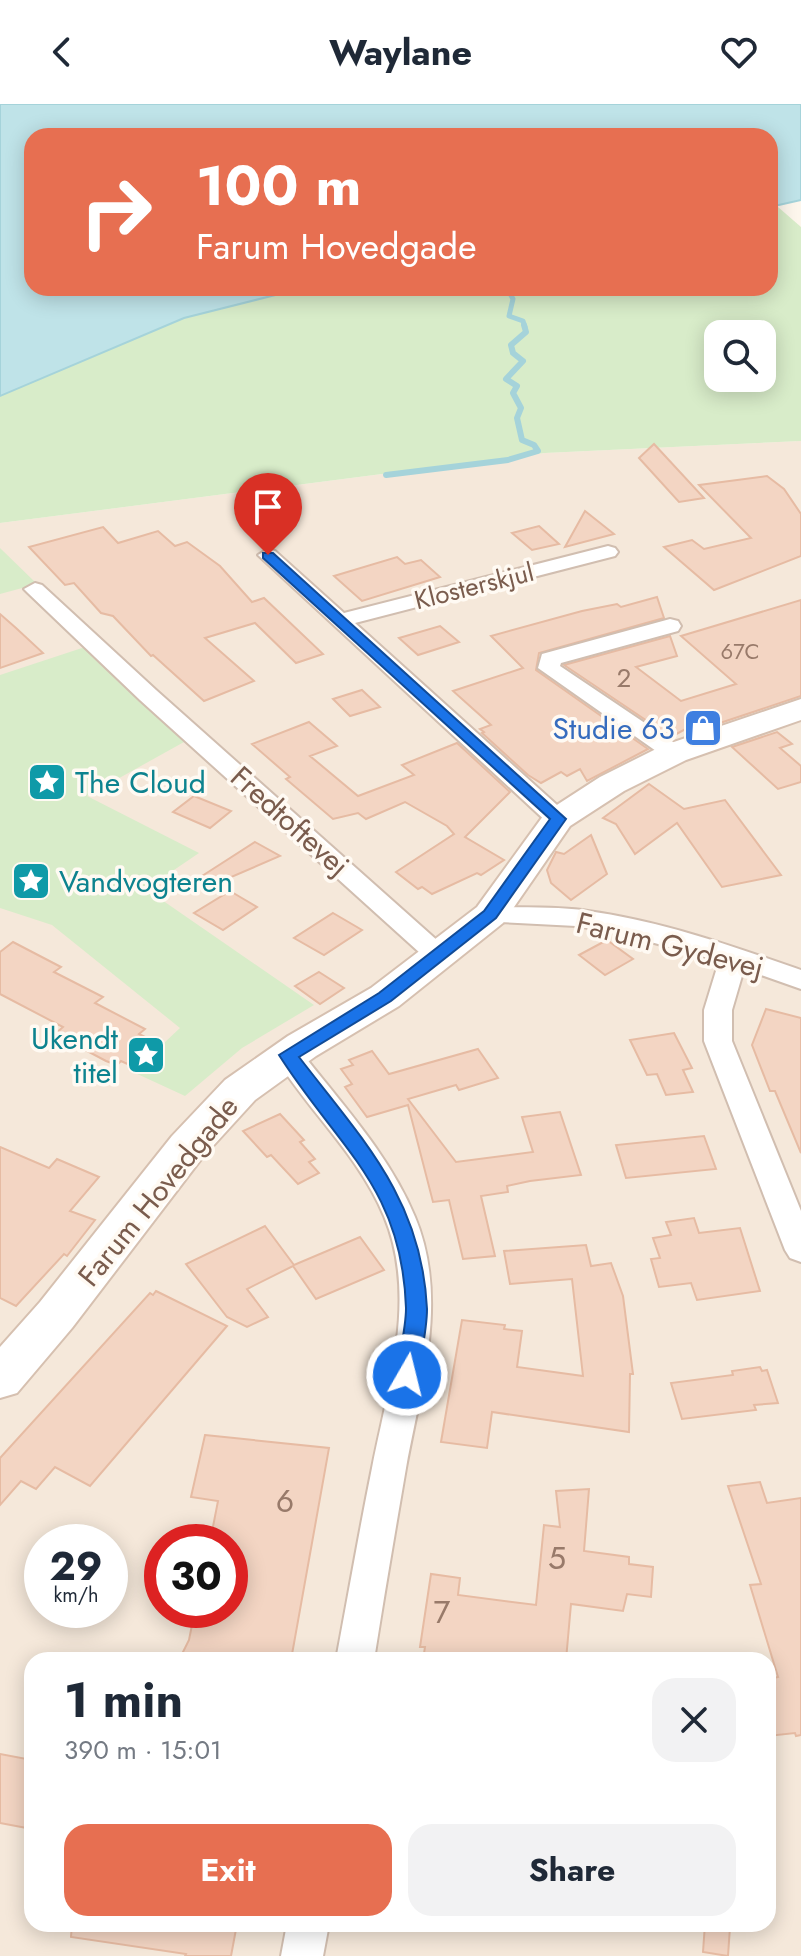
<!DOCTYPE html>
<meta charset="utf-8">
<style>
:root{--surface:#fff;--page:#f2f2f3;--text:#1f2937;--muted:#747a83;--accent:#e76f51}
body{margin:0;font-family:Jost,sans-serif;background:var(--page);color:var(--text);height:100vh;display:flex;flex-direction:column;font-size:30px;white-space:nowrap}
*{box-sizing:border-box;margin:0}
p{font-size:26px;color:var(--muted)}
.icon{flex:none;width:44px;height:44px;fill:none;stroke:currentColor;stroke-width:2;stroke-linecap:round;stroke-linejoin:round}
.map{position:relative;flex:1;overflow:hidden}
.drawer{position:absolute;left:24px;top:1548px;width:752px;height:280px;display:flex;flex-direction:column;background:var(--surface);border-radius:24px;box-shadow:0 4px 20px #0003}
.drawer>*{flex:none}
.banner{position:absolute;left:24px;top:24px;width:754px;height:168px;border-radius:24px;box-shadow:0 4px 20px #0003;background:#e76f51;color:#fff;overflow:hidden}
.buttons{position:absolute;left:704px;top:216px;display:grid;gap:16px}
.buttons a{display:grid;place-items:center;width:72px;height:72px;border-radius:16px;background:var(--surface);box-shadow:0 4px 20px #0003;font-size:40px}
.speed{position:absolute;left:24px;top:1420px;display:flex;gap:16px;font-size:40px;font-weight:700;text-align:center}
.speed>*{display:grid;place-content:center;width:104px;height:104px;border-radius:50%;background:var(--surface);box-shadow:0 4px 20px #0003;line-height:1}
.speed small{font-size:20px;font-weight:400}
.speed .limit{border:12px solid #d22;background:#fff;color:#111}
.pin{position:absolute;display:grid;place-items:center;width:68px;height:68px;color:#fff;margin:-82px -34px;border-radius:50% 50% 50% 0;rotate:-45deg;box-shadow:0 0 8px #0007}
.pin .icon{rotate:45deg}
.me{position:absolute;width:88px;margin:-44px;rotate:8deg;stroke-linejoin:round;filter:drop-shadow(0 0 6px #0008)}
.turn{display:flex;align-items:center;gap:28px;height:168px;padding:0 40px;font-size:36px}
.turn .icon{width:104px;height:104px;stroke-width:2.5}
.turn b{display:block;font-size:56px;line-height:68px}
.round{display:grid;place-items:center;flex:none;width:84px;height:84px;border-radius:24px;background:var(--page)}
.headline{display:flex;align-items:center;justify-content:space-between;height:136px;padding:0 40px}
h1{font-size:48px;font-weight:700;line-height:60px}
.action{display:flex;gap:16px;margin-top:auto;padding:16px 40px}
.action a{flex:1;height:92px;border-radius:24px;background:var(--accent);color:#fff;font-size:32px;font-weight:700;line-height:92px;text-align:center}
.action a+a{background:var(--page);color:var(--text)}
header{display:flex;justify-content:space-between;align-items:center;height:104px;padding:0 40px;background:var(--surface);font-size:36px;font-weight:700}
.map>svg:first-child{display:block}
.residential{fill:#f5e8da;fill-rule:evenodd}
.green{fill:#d8ecc9;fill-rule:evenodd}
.water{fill:#bfe3e8;stroke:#a5d3da;stroke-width:2}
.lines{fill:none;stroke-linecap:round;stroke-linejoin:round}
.stream-far1{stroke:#a5d3da;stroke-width:5}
.stream{stroke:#a5d3da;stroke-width:6}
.building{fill:#f3d5c3;stroke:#e6bba3;stroke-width:2}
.street-casing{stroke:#d1beb0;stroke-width:4}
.secondary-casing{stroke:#d6c0b0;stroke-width:4}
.street{fill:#fff;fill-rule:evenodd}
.secondary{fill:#fff;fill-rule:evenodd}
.route{fill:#1a73e8;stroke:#114b97;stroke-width:2}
.labels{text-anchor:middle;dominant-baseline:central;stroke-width:7;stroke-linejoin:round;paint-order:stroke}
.far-number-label{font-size:22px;fill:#987a6a}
.far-street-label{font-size:26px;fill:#7a5c4d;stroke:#fffaf3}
.number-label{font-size:26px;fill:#987a6a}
.shop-label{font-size:30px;fill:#366cbe;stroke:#fffaf3;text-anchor:end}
.culture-label{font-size:30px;fill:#0d838f;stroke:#fffaf3;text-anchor:start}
.street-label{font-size:30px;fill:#7a5c4d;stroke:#fffaf3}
.near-number-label{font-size:32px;fill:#987a6a}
</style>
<header><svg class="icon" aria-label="back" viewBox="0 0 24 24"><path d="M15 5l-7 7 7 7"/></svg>Waylane<svg class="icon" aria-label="heart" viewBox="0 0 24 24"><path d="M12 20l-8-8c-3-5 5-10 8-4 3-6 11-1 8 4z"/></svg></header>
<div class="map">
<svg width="801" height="1852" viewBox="0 0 801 1852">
<rect width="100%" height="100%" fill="#fdf6ec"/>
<path class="residential" d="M801,337V1852H0V419L545,349ZM42,1438H110V1506H42ZM162,1438H230V1506H162ZM32,1556H768V1820H32Z"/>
<g class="green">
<path d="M778,103L801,123V337L545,349L0,419V292L184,214L303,184H770V104ZM718,230H762V274H718Z"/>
<polygon points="0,444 37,480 0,490"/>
<polygon points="85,543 184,638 87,692 199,749 146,785 314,901 242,944 185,992 133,968 180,924 52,821 0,804 0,571"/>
</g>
<polygon class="water" points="0,0 801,0 801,96 770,103 770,32 32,32 32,184 303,184 184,214 0,292"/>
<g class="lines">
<polyline class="stream-far1" points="507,184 513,195 509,212 523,217 525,223"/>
<polyline class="stream" points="386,371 508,356 538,347 534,341 522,336 517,314 521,304 513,289 517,282 506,275 523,257 513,249 511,241 526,228 524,221"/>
</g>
<g class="building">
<polygon points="654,340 704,394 679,398 639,354"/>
<polygon points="767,372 784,385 801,410 801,452 714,486 664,443 692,436 704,445 751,434 699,381"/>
<polygon points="585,407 614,430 565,443"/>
<polygon points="539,422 559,440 532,446 512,429"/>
<polygon points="103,423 118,439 158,427 175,442 187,438 220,462 252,498 264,494 323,550 296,559 255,519 205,534 254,577 204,597 153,551 151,552 113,512 101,509 74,479 65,481 29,443"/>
<polygon points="397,453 405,460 421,456 440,473 362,497 334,472"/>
<polygon points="657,493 664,514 539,549 536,566 648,645 587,677 580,665 567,672 561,668 541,679 528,671 482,629 484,628 480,625 491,621 453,587 523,564 491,532 582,507 617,500 621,503"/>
<polygon points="801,496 801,592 705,624 700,617 671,633 564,561 670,532 677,552 636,563 681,597 736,580 681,532"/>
<polygon points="0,510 16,524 43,549 0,564"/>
<polygon points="440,522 459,538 418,551 399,534"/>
<polygon points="362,586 380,603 350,612 333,595"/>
<polygon points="309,618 337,642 310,652 358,692 414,671 402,661 457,639 510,688 465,733 504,756 481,771 477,769 432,790 422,783 418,785 396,768 454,730 447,722 405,698 366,715 358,709 333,715 286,675 290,673 252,640"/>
<polygon points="777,628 792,640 780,644 801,662 801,678 778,685 732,643"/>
<polygon points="649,680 684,705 725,696 781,771 722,783 677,719 635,750 616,720 603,714"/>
<polygon points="194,692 231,707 210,724 173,708"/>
<polygon points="591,731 607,770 571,796 551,779 547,766 556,748 564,750"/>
<polygon points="255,738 280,752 208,783 202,772"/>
<polygon points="230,787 257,803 223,826 194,809"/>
<polygon points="333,809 362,826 324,851 294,834"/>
<polygon points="607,836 633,855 605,871 579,851"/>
<polygon points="13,838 61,863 54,868 103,893 95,899 145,925 139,930 159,940 132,962 121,957 117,961 106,957 55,930 63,923 0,890 0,848"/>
<polygon points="319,868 344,884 320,900 295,882"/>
<polygon points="766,905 801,914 801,1049 775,987 770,987 752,941"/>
<polygon points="674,929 692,964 683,966 693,988 666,991 657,970 647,971 630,936"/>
<polygon points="478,945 498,974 459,986 456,981 408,995 456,1058 533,1048 522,1013 560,1008 581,1071 530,1077 507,1082 508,1088 481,1092 495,1152 463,1155 449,1096 433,1098 408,1001 367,1013 345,983 352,980 341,965 353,961 349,956 372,947 389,970"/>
<polygon points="280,1010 304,1036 300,1038 315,1055 309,1058 319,1069 298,1080 271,1051 267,1053 243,1027"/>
<polygon points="704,1032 716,1065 626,1074 616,1041"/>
<polygon points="0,1043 49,1064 57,1055 99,1073 70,1107 95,1116 67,1152 64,1150 16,1202 0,1194"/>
<polygon points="694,1114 699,1129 740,1124 760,1187 697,1196 691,1179 659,1183 651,1155 660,1154 653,1134 671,1131 666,1118"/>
<polygon points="265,1122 294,1161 360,1133 384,1166 316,1195 293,1162 247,1185 268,1213 247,1223 227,1213 186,1160"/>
<polygon points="586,1141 591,1162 611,1159 623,1192 633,1270 630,1270 629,1328 492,1308 487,1344 441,1338 462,1216 505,1221 504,1225 522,1227 517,1263 583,1272 572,1175 510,1180 504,1147"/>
<polygon points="156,1187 227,1222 90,1382 55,1363 36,1385 21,1377 0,1401 0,1354 150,1189 153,1191"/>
<polygon points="760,1263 762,1267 767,1266 778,1299 754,1301 756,1306 682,1315 671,1279 733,1271 732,1267"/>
<polygon points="205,1331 329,1344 291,1556 179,1556 189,1536 195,1506 230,1506 230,1438 210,1438 218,1397 191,1393"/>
<polygon points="760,1378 767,1399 801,1394 801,1631 796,1632 795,1629 768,1632 768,1575 778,1573 750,1481 761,1480 728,1382"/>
<polygon points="589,1385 584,1447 629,1453 629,1460 653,1463 651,1493 627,1490 623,1507 571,1500 566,1556 423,1556 425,1543 420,1543 431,1470 460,1474 458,1491 536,1501 544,1421 560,1423 556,1387"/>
<polygon points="0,1650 32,1656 32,1725 0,1719"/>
<polygon points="72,1820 237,1820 231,1852 185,1852 186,1850 71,1833"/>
<polygon points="705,1820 730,1823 728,1852 703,1848"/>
</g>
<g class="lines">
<defs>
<g id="street">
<polygon points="608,442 615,444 618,448 615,452 355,519 567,710 570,715 567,720 549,720 258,451 268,445 275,447 344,509"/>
<polygon points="35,479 42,481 156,586 448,846 452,852 448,858 439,861 430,858 140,596 28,489 24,485"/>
<polygon points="670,515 678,517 681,522 678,527 561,559 560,562 682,644 686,649 682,654 666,654 538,564 542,550"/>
<path d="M490,803C523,804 556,802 588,807C661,817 732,842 801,866V885L744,865L732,906V937L801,1107V1158L790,1154L785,1146L704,937V906L719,857L615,828L576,822L481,817L477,811L481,805Z"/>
<path d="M288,941L298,944C340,998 389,1050 415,1113C449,1194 421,1282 406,1364C395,1428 384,1492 374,1556H336C348,1492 359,1428 372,1364C388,1282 418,1193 384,1112C358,1050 308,1007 274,951L278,944Z"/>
<polygon points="287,1820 329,1820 323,1852 281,1852"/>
</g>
<polygon id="secondary" points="801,595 801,616 686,656 624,687 570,722 503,819 399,902 316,952 255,996 202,1054 72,1224 17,1289 0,1294 0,1243 40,1198 172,1032 225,976 288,932 371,884 477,803 546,708 600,673 662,642"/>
</defs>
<use href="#street" class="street-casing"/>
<use href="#secondary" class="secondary-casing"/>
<use href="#street" class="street"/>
<use href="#secondary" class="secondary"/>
</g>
<path class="route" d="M263,449H273L566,715L496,814L391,897L299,953C362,1035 422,1095 427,1205C427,1226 421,1250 418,1271L414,1278L407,1280L399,1278L396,1271C399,1250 406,1226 406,1204C402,1082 338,1044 279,951L379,889L484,807L550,715L263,454Z"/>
<defs>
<symbol id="shop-square" viewBox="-11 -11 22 22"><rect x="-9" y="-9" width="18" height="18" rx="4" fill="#3f7fe0" stroke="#fffaf3"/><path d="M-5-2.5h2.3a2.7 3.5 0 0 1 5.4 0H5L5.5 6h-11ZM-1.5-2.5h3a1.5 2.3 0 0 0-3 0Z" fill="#fff"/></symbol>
<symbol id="sight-square" viewBox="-11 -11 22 22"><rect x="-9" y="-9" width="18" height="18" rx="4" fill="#0f9aa8" stroke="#fffaf3"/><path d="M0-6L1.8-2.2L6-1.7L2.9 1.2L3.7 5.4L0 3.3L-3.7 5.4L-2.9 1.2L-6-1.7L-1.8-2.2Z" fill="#fff"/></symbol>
</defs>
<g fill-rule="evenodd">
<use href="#shop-square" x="681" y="602" width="44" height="44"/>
<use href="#sight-square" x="25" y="656" width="44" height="44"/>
<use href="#sight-square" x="9" y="755" width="44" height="44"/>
<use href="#sight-square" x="124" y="929" width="44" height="44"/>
</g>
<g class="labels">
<g class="far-number-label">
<text x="740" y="547">67C</text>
</g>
<g class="far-street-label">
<text transform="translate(474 482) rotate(-14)">Klosterskjul</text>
</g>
<g class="number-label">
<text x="624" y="574">2</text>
</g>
<g class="shop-label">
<text x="675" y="624">Studie 63</text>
</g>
<g class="culture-label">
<text x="75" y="678">The Cloud</text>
<text x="59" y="777">Vandvogteren</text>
<text x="118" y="934" text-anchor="end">Ukendt<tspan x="118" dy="34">titel</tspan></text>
</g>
<g class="street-label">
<text transform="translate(290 717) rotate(42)">Fredtoftevej</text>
<text transform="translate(670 841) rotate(14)">Farum Gydevej</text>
<text transform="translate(158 1087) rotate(-51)">Farum Hovedgade</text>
</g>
<g class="near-number-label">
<text x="285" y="1397">6</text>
<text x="557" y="1454">5</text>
<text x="442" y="1508">7</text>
</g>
</g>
</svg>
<div class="buttons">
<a><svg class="icon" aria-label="search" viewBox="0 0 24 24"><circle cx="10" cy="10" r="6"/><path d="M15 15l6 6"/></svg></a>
</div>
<div class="speed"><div>29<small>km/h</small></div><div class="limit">30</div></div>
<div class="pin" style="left:268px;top:451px;background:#d93025"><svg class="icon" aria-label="arrive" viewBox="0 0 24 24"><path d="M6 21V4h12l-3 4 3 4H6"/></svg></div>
<svg class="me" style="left:407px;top:1271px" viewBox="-20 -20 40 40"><circle r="17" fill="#1a73e8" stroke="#fff" stroke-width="3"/><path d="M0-11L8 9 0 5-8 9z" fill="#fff"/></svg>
<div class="banner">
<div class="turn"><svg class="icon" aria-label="right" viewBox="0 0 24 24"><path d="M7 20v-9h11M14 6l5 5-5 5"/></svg><div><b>100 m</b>Farum Hovedgade</div></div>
</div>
<section class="drawer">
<div class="headline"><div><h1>1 min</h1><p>390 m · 15:01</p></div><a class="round"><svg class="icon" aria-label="close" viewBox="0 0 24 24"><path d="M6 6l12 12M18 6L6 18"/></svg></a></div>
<div class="action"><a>Exit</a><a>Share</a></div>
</section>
</div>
